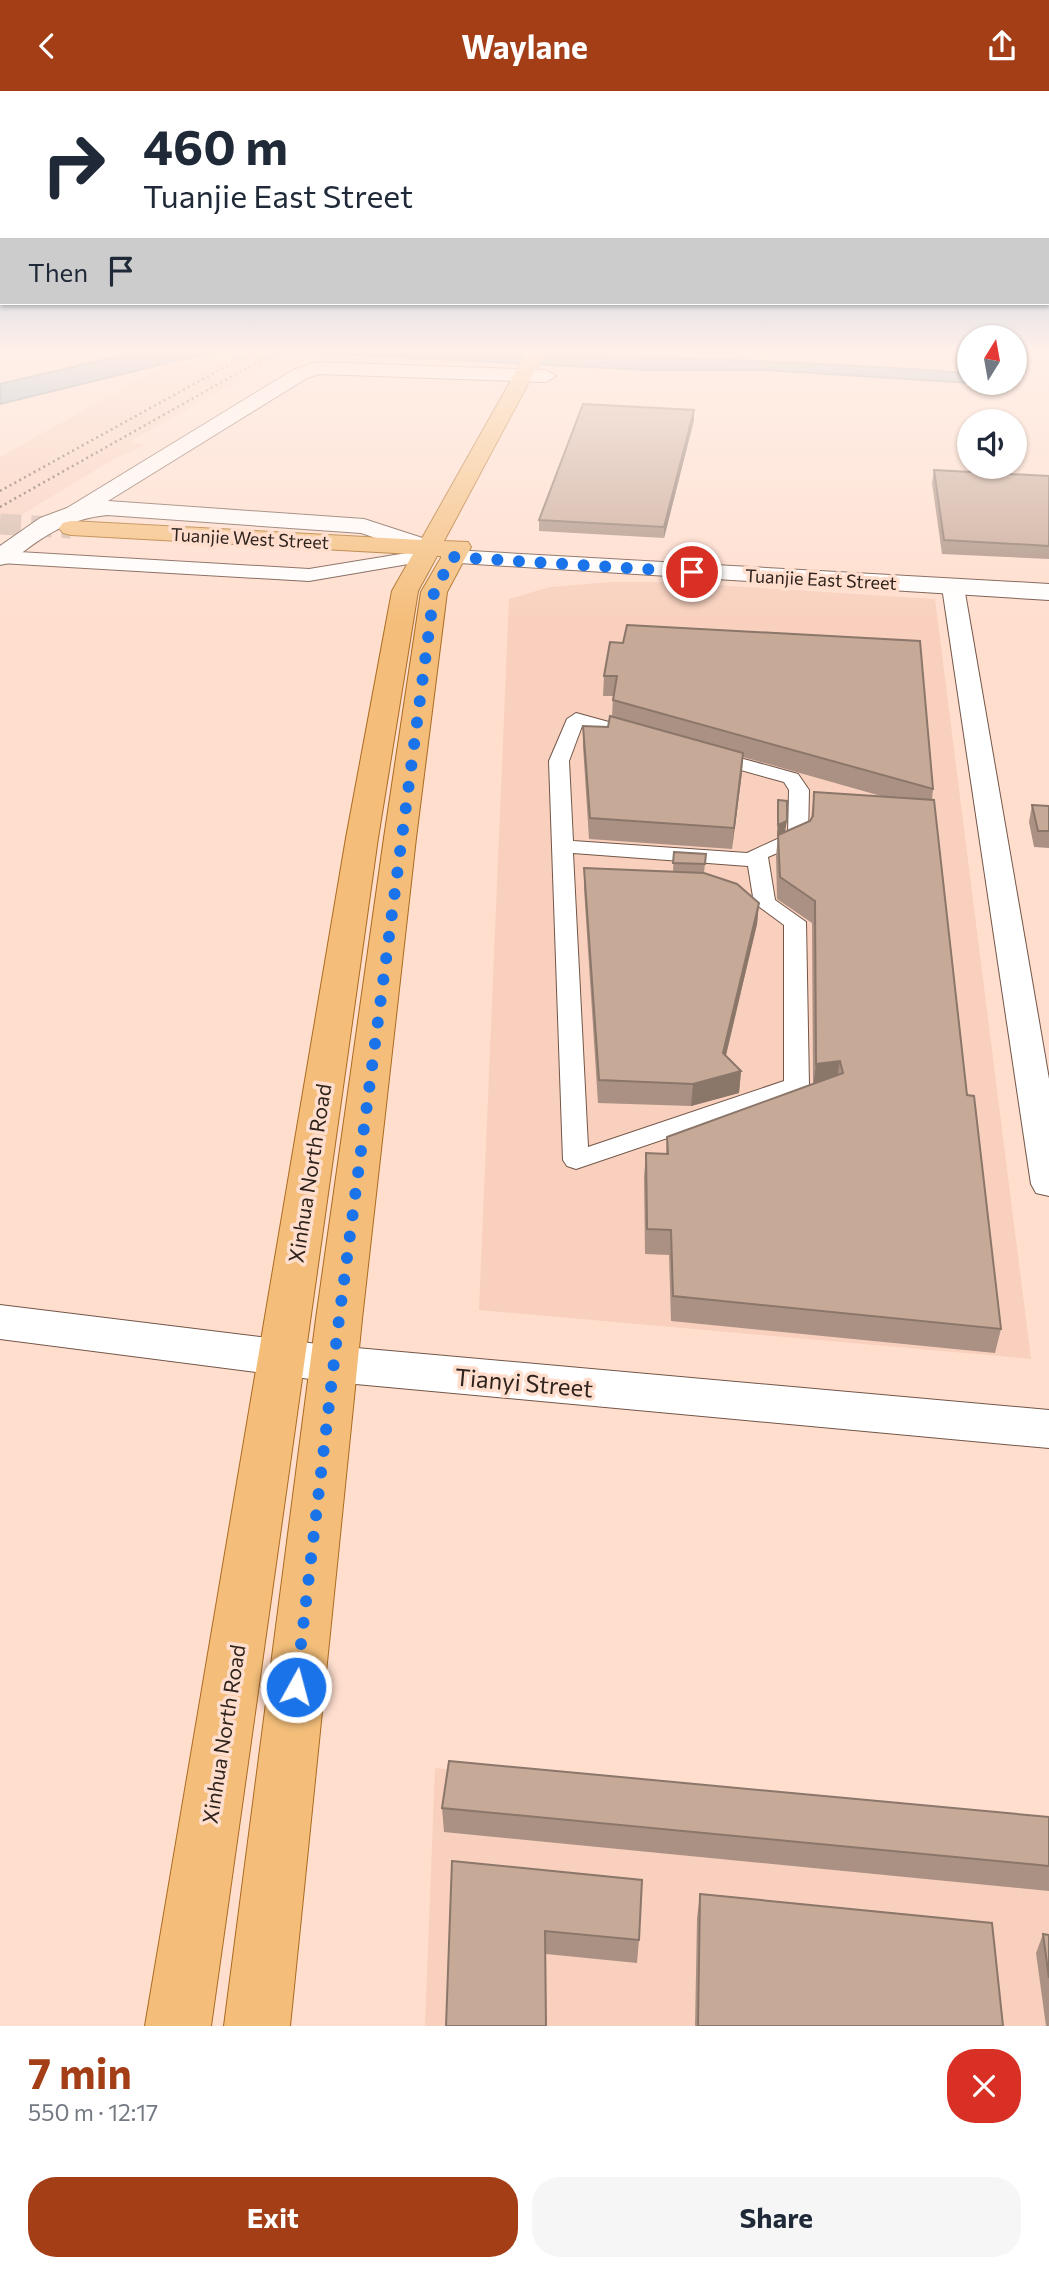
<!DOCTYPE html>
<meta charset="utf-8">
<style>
:root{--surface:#fff;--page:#f6f6f7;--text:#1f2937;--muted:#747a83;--accent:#a43e17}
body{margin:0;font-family:Commissioner,sans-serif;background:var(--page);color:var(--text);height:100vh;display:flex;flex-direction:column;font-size:26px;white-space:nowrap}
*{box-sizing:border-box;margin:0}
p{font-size:23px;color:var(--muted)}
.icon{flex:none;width:38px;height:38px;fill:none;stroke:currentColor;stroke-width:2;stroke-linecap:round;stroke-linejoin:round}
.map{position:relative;height:1935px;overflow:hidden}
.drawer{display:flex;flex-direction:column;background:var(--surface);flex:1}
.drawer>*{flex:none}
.top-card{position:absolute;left:0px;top:0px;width:1050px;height:214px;box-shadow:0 2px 5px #0004;background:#fff;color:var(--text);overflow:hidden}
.needle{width:46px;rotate:11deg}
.tools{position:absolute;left:957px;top:234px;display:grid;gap:14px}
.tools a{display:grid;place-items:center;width:70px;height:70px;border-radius:50%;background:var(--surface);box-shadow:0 2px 5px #0004;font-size:35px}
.pin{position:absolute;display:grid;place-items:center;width:60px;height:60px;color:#fff;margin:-30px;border:4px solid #fff;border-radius:50%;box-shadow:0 2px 7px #0007}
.me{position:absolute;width:77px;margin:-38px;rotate:7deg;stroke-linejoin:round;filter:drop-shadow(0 0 5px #0008)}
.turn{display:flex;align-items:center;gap:24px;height:147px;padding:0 28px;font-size:32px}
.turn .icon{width:91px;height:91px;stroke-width:2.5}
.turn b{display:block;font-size:49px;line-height:60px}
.then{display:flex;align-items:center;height:66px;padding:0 28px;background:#0003;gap:14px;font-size:26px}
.round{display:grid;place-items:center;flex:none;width:74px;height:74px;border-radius:28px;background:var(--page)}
.head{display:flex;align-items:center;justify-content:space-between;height:119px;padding:0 28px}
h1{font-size:42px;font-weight:700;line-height:52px;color:var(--accent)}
.action{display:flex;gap:14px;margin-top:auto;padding:14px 28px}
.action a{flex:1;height:80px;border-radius:28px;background:var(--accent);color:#fff;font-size:28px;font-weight:700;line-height:80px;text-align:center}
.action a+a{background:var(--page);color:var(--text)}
header{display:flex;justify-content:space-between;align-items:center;height:91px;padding:0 28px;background:var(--accent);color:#fff;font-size:32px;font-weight:700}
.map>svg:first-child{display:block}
.built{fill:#f9d0bd}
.water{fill:#84b1c7;stroke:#6a8694;stroke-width:2}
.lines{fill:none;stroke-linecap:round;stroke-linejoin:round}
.primary-tunnel{stroke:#d5b9ab;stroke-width:21;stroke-dasharray:21 10;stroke-linecap:butt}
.pedestrian-casing{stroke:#725648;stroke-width:2}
.minor-casing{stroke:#725648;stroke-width:2}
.tertiary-casing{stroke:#725648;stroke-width:2}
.secondary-casing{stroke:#725648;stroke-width:2}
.primary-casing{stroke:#aa6b20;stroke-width:2}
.pedestrian{fill:#fff;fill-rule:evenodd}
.minor{fill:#fff;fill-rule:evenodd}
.tertiary{fill:#fff;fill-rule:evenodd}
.secondary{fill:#fff;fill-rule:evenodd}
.primary{fill:#f4be7a;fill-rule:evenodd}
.rail{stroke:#69574f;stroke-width:2.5;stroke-dasharray:2 3.5;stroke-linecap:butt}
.wall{fill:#ab9183}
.shaded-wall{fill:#8b766a}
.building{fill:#c7a998;stroke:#8b766a;stroke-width:2}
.route{stroke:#1a73e8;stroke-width:12;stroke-dasharray:0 21.6}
.labels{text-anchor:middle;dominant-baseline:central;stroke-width:7;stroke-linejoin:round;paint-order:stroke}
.far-street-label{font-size:18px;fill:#2e231d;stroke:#ffdece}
.street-label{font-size:21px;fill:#2e231d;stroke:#ffdece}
.near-street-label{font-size:24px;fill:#2e231d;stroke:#ffdece}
</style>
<header><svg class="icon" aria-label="back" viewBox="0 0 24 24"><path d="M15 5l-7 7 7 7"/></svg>Waylane<svg class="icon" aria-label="share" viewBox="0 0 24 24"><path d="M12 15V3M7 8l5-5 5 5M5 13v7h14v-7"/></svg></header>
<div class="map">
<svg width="1049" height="1935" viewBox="0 0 1049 1935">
<rect width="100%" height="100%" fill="#ffdece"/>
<g class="built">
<polygon points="214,261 290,261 131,350 146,354 112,369 0,437 0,366 156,279 196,269"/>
<polygon points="610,491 670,491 935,508 1031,1268 479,1219 509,508 550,496"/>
<polygon points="435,1677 1049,1739 1049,1935 425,1935"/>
</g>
<g class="water">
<polygon points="136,261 212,261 0,313 0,293"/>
<path d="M300,261C523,261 747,266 969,282L970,292L765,279H647Z"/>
</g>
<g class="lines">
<polyline class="primary-tunnel" points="0,433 71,437"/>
<defs>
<path id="pedestrian" d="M576,622L798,683L809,699L808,746L805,750L768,766L775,809L806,831L809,994L806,1000L576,1078L567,1075L563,1069L549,670L567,628ZM582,635L784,691L789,699L788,743L747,762L573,750L569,670ZM573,762L748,775L754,812L784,834V990L588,1056Z"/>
<g id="minor">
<polygon points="425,459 432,461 436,465 432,469 309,490 0,472 2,460 309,478"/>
<polygon points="953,489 964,496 1049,988 1049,1105 1036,1102 1031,1093 942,496"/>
</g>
<g id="tertiary">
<path d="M317,271L546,279L556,285L546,291L319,283L307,287L108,410L364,428L438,452L441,457L438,462H420L361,442L107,424C66,428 40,447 9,472L0,474V455L40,427L67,417L293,279Z"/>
<polygon points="0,1214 334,1255 1049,1319 1049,1357 334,1291 0,1248"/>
</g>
<polygon id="secondary" points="453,459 1049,493 1049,509 444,471 441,466 444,461"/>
<polygon id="primary" points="527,261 545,261 444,450 468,451 471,456 447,501 416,747 362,1228 290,1935 224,1935 316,1228 384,747 421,501 442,465 437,465 418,500 378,747 211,1935 145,1935 346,747 392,500 413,463 71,444 63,442 59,437 63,432 71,430 421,449"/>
</defs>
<use href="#pedestrian" class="pedestrian-casing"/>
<use href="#minor" class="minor-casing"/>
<use href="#tertiary" class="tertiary-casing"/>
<use href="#secondary" class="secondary-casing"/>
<use href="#primary" class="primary-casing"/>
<use href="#pedestrian" class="pedestrian"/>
<use href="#minor" class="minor"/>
<use href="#tertiary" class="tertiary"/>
<use href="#secondary" class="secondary"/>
<use href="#primary" class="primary"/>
<g class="rail">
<polyline points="0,400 252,261"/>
<polyline points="0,416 275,261"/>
</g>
</g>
<g class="wall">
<polygon points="694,319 694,329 664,447 539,440 539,429"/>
<polygon points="934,379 1049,385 1049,468 942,463 932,392"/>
<polygon points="610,551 933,698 932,709 967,1004 1001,1238 995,1262 671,1230 669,1164 645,1163 644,1086 646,1062 666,1063 667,1046 813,993 812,832 777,808 776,765 778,745 777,745 778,709 785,741 810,730 811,728 814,701 881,705 743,666 732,758 589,748 583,655 583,635 608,636 612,626 613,605 603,605 604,585"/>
<polygon points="1032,714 1049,715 1049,757 1034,756 1029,731"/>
<polygon points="674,761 706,763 704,782 759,812 757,833 726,965 741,980 739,1002 691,1015 598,1012 584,798 584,777 673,780"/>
<polygon points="442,1717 1049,1726 1049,1800 444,1741"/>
<polygon points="452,1770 639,1849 637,1872 546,1863"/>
<polygon points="700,1803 1003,1935 695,1935 697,1827"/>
<polygon points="1043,1843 1049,1844 1049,1935 1046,1935 1036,1862"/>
</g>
<g class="shaded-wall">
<polygon points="694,319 694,329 664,447 664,436"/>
<polygon points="743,662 742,682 732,758 734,737"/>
<polygon points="787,730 785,741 777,745 778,734"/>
<polygon points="759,812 757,833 721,984 723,962"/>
<polygon points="840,970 836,993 813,997 816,973"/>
<polygon points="741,980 739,1002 691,1015 693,993"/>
</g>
<g class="building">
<polygon points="583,313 694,319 664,436 539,429"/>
<polygon points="934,379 1049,385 1049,455 944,449"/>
<polygon points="627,534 920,550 933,698 613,609 617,585 604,585 610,551 623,552"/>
<polygon points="610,625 743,662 734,737 590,727 583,635 608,636"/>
<polygon points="814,701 934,709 967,1004 974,1005 1001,1238 673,1205 671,1139 647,1138 646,1062 668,1063 667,1046 843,982 840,970 816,973 815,810 780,786 778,744 810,730 813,725"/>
<polygon points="778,709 787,710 787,730 778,734"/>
<polygon points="1032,714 1049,715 1049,740 1038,740"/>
<polygon points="674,761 706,763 705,773 673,772"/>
<polygon points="584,777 704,782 737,793 759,812 723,962 741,980 693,993 599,989"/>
<polygon points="449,1670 1049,1726 1049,1775 442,1717"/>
<polygon points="452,1770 642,1789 639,1849 545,1840 546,1935 446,1935"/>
<polygon points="700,1803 992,1832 1003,1935 698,1935"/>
<polygon points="1043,1843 1049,1844 1049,1887"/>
</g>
<linearGradient id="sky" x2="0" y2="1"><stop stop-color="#80b3db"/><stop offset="0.49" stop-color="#fff0e9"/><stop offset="1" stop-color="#fff0e9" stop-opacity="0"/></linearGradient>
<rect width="1049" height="532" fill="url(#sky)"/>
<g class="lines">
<polyline class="route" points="296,1596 339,1228 434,501 453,466 692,481"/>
</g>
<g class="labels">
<g class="far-street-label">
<text transform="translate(250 447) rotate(3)">Tuanjie West Street</text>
<text transform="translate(821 488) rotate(3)">Tuanjie East Street</text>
</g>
<g class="street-label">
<text transform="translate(309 1082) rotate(-81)">Xinhua North Road</text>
<text transform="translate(223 1643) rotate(-81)">Xinhua North Road</text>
</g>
<g class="near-street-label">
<text transform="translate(524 1291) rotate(5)">Tianyi Street</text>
</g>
</g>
</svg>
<div class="tools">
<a><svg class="needle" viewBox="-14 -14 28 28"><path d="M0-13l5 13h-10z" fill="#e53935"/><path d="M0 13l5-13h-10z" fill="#747a83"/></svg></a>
<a><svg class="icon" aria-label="sound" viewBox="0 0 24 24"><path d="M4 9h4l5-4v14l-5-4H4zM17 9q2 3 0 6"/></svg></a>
</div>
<div class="pin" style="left:692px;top:481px;background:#d93025"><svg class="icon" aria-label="arrive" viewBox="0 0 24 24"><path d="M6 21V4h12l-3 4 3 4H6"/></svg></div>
<svg class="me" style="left:296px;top:1596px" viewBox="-20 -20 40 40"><circle r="17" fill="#1a73e8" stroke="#fff" stroke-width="3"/><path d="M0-11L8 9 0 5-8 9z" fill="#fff"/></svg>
<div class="top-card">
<div class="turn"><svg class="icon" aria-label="right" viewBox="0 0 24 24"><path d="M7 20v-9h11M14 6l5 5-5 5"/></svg><div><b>460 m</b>Tuanjie East Street</div></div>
<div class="then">Then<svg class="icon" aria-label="arrive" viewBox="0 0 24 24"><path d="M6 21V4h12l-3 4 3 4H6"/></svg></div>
</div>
</div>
<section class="drawer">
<div class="head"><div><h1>7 min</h1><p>550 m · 12:17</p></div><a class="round" style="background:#d93025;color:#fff"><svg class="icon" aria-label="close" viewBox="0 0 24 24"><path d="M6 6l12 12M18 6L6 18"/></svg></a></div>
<div class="action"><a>Exit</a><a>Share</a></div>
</section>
